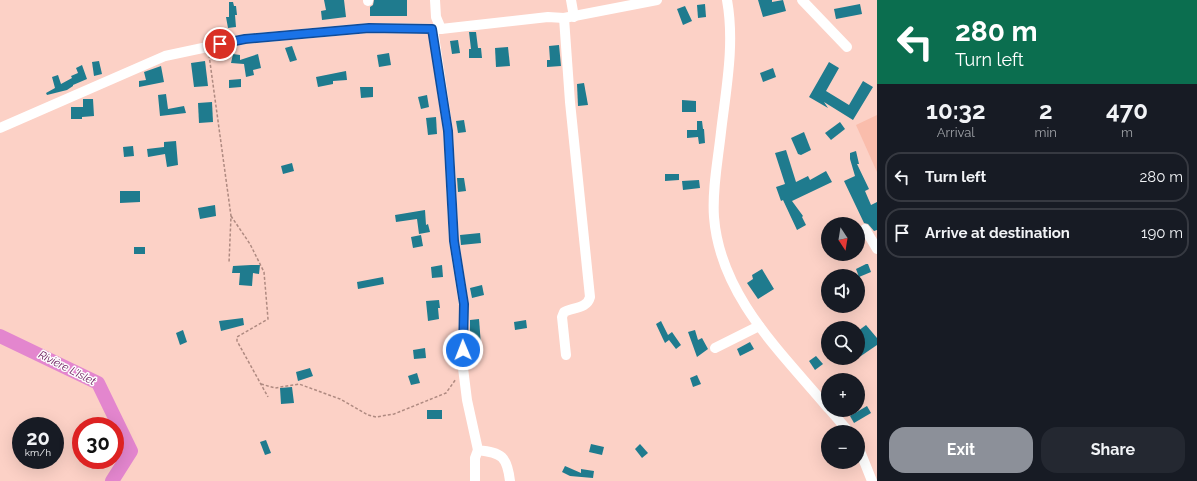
<!DOCTYPE html>
<meta charset="utf-8">
<style>
:root{--surface:#171b24;--page:#242831;--text:#f1f3f6;--muted:#9ea1a6;--line:#363941;--accent:#8c9099}
body{margin:0;font-family:Raleway,sans-serif;background:var(--page);color:var(--text);height:100vh;display:flex;flex-direction:column;font-size:15px;white-space:nowrap}
*{box-sizing:border-box;margin:0}
p{font-size:13px;color:var(--muted)}
.icon{flex:none;width:22px;height:22px;fill:none;stroke:currentColor;stroke-width:2;stroke-linecap:round;stroke-linejoin:round}
.map{position:relative;flex:1;overflow:hidden}
.panel{display:flex;flex-direction:column;background:var(--surface);width:320px}
.panel>*{flex:none}
.guide{background:#0b6e4f;color:#fff;overflow:hidden}
.needle{width:26px;rotate:168deg}
.controls{position:absolute;left:821px;top:217px;display:grid;gap:8px}
.controls a{display:grid;place-items:center;width:44px;height:44px;border-radius:50%;background:var(--surface);box-shadow:0 4px 16px #0002;font-size:20px}
.speed{position:absolute;left:12px;top:417px;display:flex;gap:8px;font-size:20px;font-weight:700;text-align:center}
.speed>*{display:grid;place-content:center;width:52px;height:52px;border-radius:50%;background:var(--surface);box-shadow:0 4px 16px #0002;line-height:1}
.speed small{font-size:10px;font-weight:400}
.speed .limit{border:6px solid #d22;background:#fff;color:#111}
.pin{position:absolute;display:grid;place-items:center;width:34px;height:34px;color:#fff;margin:-17px;border:2px solid #fff;border-radius:50%;box-shadow:0 1px 4px #0007}
.me{position:absolute;width:44px;margin:-22px;rotate:359deg;stroke-linejoin:round;filter:drop-shadow(0 0 3px #0008)}
.turn{display:flex;align-items:center;gap:14px;height:84px;padding:0 12px;font-size:18px}
.turn .icon{width:52px;height:52px;stroke-width:2.5}
.turn b{display:block;font-size:28px;line-height:34px}
.eta{display:flex;justify-content:space-evenly;align-items:center;height:68px;text-align:center}
.eta b{font-size:24px;font-weight:700;line-height:28px}
.cta{display:flex;gap:8px;margin-top:auto;padding:8px 12px}
.cta a{flex:1;height:46px;border-radius:16px;background:var(--accent);color:#fff;font-size:16px;font-weight:700;line-height:46px;text-align:center}
.cta a+a{background:var(--page);color:var(--text)}
ul{padding:0;list-style:none}
li{display:flex;align-items:center;gap:12px;height:50px;margin:0 8px 6px;padding:0 4px;border:2px solid var(--line);border-radius:16px}
li div{flex:1}
li b{display:block;font-size:15px}
li em{font-style:normal}
main{display:flex;flex:1;min-height:0}
.map>svg:first-child{display:block}
.green{fill:#fabdac}
.lines{fill:none;stroke-linecap:round;stroke-linejoin:round}
.river{stroke:#e386ce;stroke-width:14}
.building{fill:#1f7b8e}
.path{stroke:#af8a81;stroke-width:1.5;stroke-dasharray:3 2;stroke-linecap:butt}
.minor{stroke:#fff;stroke-width:10}
.route-casing{stroke:#114b97;stroke-width:10}
.route{stroke:#1a73e8;stroke-width:7}
.labels{text-anchor:middle;dominant-baseline:central;stroke-width:3;stroke-linejoin:round;paint-order:stroke}
.water-label{font-size:11px;font-style:italic;fill:#671459;stroke:#fdfdfd}
</style>
<main>
<div class="map">
<svg width="877" height="481" viewBox="0 0 877 481">
<rect width="100%" height="100%" fill="#fcd1c6"/>
<polygon class="green" points="877,115 877,172 856,125"/>
<g class="lines">
<polyline class="river" points="0,336 98,383 131,451 112,481"/>
</g>
<g class="building">
<polygon points="324,0 344,0 346,17 322,20 321,11 326,10"/>
<polygon points="374,0 407,0 407,16 370,16 370,7 373,5"/>
<polygon points="758,0 772,0 772,2 783,0 786,11 763,17"/>
<polygon points="229,2 233,2 234,6 236,6 237,15 235,15 236,27 228,28 226,17 229,17"/>
<polygon points="705,4 706,17 698,18 697,5"/>
<polygon points="860,4 862,14 836,19 834,9"/>
<polygon points="685,6 692,21 683,25 677,9"/>
<polygon points="469,32 476,32 478,48 481,48 482,58 469,58 469,49 471,49"/>
<polygon points="458,40 460,53 452,54 450,41"/>
<polygon points="559,45 561,66 547,67 547,60 550,60 549,46"/>
<polygon points="292,46 297,60 290,62 285,48"/>
<polygon points="508,47 510,66 496,67 495,48"/>
<polygon points="389,53 391,65 379,67 377,55"/>
<polygon points="233,54 240,55 240,60 258,54 261,68 253,70 254,75 246,77 244,64 231,63"/>
<polygon points="99,61 102,74 94,76 92,62"/>
<polygon points="205,61 208,86 194,87 191,63"/>
<polygon points="829,62 839,68 826,91 849,105 863,81 873,87 853,120 824,102 828,108 809,97"/>
<polygon points="82,65 87,79 73,85 73,86 67,90 47,95 46,93 55,88 52,77 58,75 61,84 72,78 71,76 78,73 76,68"/>
<polygon points="161,66 164,82 139,87 139,81 146,80 144,72"/>
<polygon points="773,68 776,77 763,82 760,73"/>
<polygon points="346,71 347,80 333,81 333,84 318,87 316,77"/>
<polygon points="241,79 241,87 229,88 229,80"/>
<polygon points="584,83 588,105 578,106 577,84"/>
<polygon points="360,87 373,87 373,97 361,98"/>
<polygon points="166,94 168,109 184,106 186,113 160,116 158,95"/>
<polygon points="427,95 429,107 421,109 418,97"/>
<polygon points="83,99 93,99 94,116 82,117 82,119 71,119 71,107 83,107"/>
<polygon points="682,100 696,101 696,112 682,112"/>
<polygon points="212,102 213,122 199,123 198,103"/>
<polygon points="436,117 437,134 428,135 426,118"/>
<polygon points="464,120 466,132 458,133 456,121"/>
<polygon points="697,121 702,121 703,129 704,129 705,143 699,144 698,137 687,138 687,130 697,130"/>
<polygon points="840,122 845,129 831,140 825,133"/>
<polygon points="804,132 811,150 801,155 798,154 791,138"/>
<polygon points="176,141 178,165 167,167 165,154 148,157 147,149 164,147 164,142"/>
<polygon points="133,146 134,156 124,157 123,147"/>
<polygon points="786,150 796,182 808,176 810,180 826,171 832,182 792,201 803,216 802,217 806,225 797,230 783,200 781,201 776,187 785,184 775,153"/>
<polygon points="856,151 859,164 857,164 869,189 865,191 871,205 877,202 877,230 874,231 868,224 864,223 844,181 855,176 850,159 850,153"/>
<polygon points="292,163 294,171 283,174 281,166"/>
<polygon points="665,174 679,174 679,180 665,181"/>
<polygon points="457,178 464,178 466,191 458,192"/>
<polygon points="699,180 700,188 683,190 682,181"/>
<polygon points="120,191 140,191 140,202 120,203"/>
<polygon points="215,205 216,216 200,219 198,208"/>
<polygon points="425,210 426,225 428,224 430,232 419,234 417,219 396,222 395,215"/>
<polygon points="480,233 481,243 461,245 460,235"/>
<polygon points="421,235 423,246 413,248 411,237"/>
<rect x="134" y="247" width="11" height="7"/>
<polygon points="866,264 868,264 871,272 859,277 856,269"/>
<polygon points="251,265 260,265 259,274 253,273 252,286 239,285 240,273 232,273 233,266"/>
<polygon points="442,265 443,277 432,278 431,267"/>
<polygon points="762,269 774,289 758,299 747,283 753,279 752,275"/>
<polygon points="383,277 384,284 358,289 357,282"/>
<polygon points="482,285 484,295 472,298 470,288"/>
<polygon points="439,300 440,308 438,308 439,319 428,321 426,301"/>
<polygon points="243,318 244,325 221,331 219,321"/>
<polygon points="479,319 481,345 470,347 470,320"/>
<polygon points="526,320 527,328 515,330 514,322"/>
<polygon points="661,321 668,335 672,332 681,345 676,349 669,340 665,343 663,339 656,324"/>
<polygon points="866,325 877,338 877,345 858,358 858,331"/>
<polygon points="183,330 187,342 180,345 176,333"/>
<polygon points="695,330 698,340 702,338 708,349 697,357 688,332"/>
<polygon points="750,342 754,349 740,356 737,349"/>
<polygon points="425,348 426,358 414,359 413,350"/>
<polygon points="816,356 823,364 815,370 809,361"/>
<polygon points="310,368 313,376 298,381 296,372"/>
<polygon points="417,373 420,383 411,385 408,376"/>
<polygon points="697,375 701,384 693,387 690,378"/>
<polygon points="292,387 294,403 281,404 280,388"/>
<polygon points="867,406 871,413 854,423 850,416"/>
<rect x="427" y="410" width="15" height="9"/>
<polygon points="266,440 271,453 265,455 260,442"/>
<polygon points="591,444 604,447 602,455 589,452"/>
<polygon points="640,444 648,453 642,458 635,449"/>
<polygon points="565,466 581,473 581,469 594,471 593,478 570,476 562,472"/>
</g>
<g class="lines">
<g class="path">
<polyline points="209,55 231,216 229,263"/>
<polyline points="231,216 250,244 264,272 268,319 237,337 237,341 268,397"/>
<polyline points="261,384 275,388 299,384 340,399 368,415 376,417 394,414 446,393 456,379"/>
</g>
<g class="minor">
<polyline points="368,0 368,1"/>
<polyline points="435,0 436,17 441,29"/>
<polyline points="571,0 574,17"/>
<path d="M727,0C735,44 726,89 721,132C718,160 712,189 714,217C720,295 780,351 828,408"/>
<polyline points="802,0 847,47"/>
<path d="M564,18L570,102L590,297C587,309 573,307 564,312L562,317L566,355"/>
<path d="M433,29L448,131L454,241L464,305L463,368L467,400L478,450C502,453 507,456 510,481"/>
<polyline points="0,128 165,56 245,39 369,28 441,29 548,17 564,18 657,0"/>
<polyline points="865,229 877,249"/>
<polyline points="715,348 759,326"/>
<polyline points="830,410 849,432"/>
<polyline points="858,446 872,481"/>
<polyline points="475,481 475,458 478,450"/>
</g>
</g>
<g class="lines">
<defs>
<polyline id="route" points="220,44 245,39 369,28 432,29 448,131 454,241 464,304 463,350"/>
</defs>
<use href="#route" class="route-casing"/>
<use href="#route" class="route"/>
</g>
<g class="labels">
<g class="water-label">
<text transform="translate(67 368) rotate(27)">Rivière L'Islet</text>
</g>
</g>
</svg>
<div class="controls">
<a><svg class="needle" viewBox="-14 -14 28 28"><path d="M0-13l5 13h-10z" fill="#e53935"/><path d="M0 13l5-13h-10z" fill="#9ea1a6"/></svg></a>
<a><svg class="icon" aria-label="sound" viewBox="0 0 24 24"><path d="M4 9h4l5-4v14l-5-4H4zM17 9q2 3 0 6"/></svg></a>
<a><svg class="icon" aria-label="search" viewBox="0 0 24 24"><circle cx="10" cy="10" r="6"/><path d="M15 15l6 6"/></svg></a>
<a>+</a>
<a>−</a>
</div>
<div class="speed"><div>20<small>km/h</small></div><div class="limit">30</div></div>
<div class="pin" style="left:220px;top:44px;background:#d93025"><svg class="icon" aria-label="arrive" viewBox="0 0 24 24"><path d="M6 21V4h12l-3 4 3 4H6"/></svg></div>
<svg class="me" style="left:463px;top:350px" viewBox="-20 -20 40 40"><circle r="17" fill="#1a73e8" stroke="#fff" stroke-width="3"/><path d="M0-11L8 9 0 5-8 9z" fill="#fff"/></svg>
</div>
<section class="panel">
<div class="guide">
<div class="turn"><svg class="icon" aria-label="left" viewBox="0 0 24 24"><path d="M17 20v-9H6M10 6l-5 5 5 5"/></svg><div><b>280 m</b>Turn left</div></div>
</div>
<div class="eta">
<div><b>10:32</b><p>Arrival</p></div>
<div><b>2</b><p>min</p></div>
<div><b>470</b><p>m</p></div>
</div>
<ul>
<li><svg class="icon" aria-label="left" viewBox="0 0 24 24"><path d="M17 20v-9H6M10 6l-5 5 5 5"/></svg><div><b>Turn left</b></div><em>280 m</em></li>
<li><svg class="icon" aria-label="arrive" viewBox="0 0 24 24"><path d="M6 21V4h12l-3 4 3 4H6"/></svg><div><b>Arrive at destination</b></div><em>190 m</em></li>
</ul>
<div class="cta"><a>Exit</a><a>Share</a></div>
</section>
</main>
